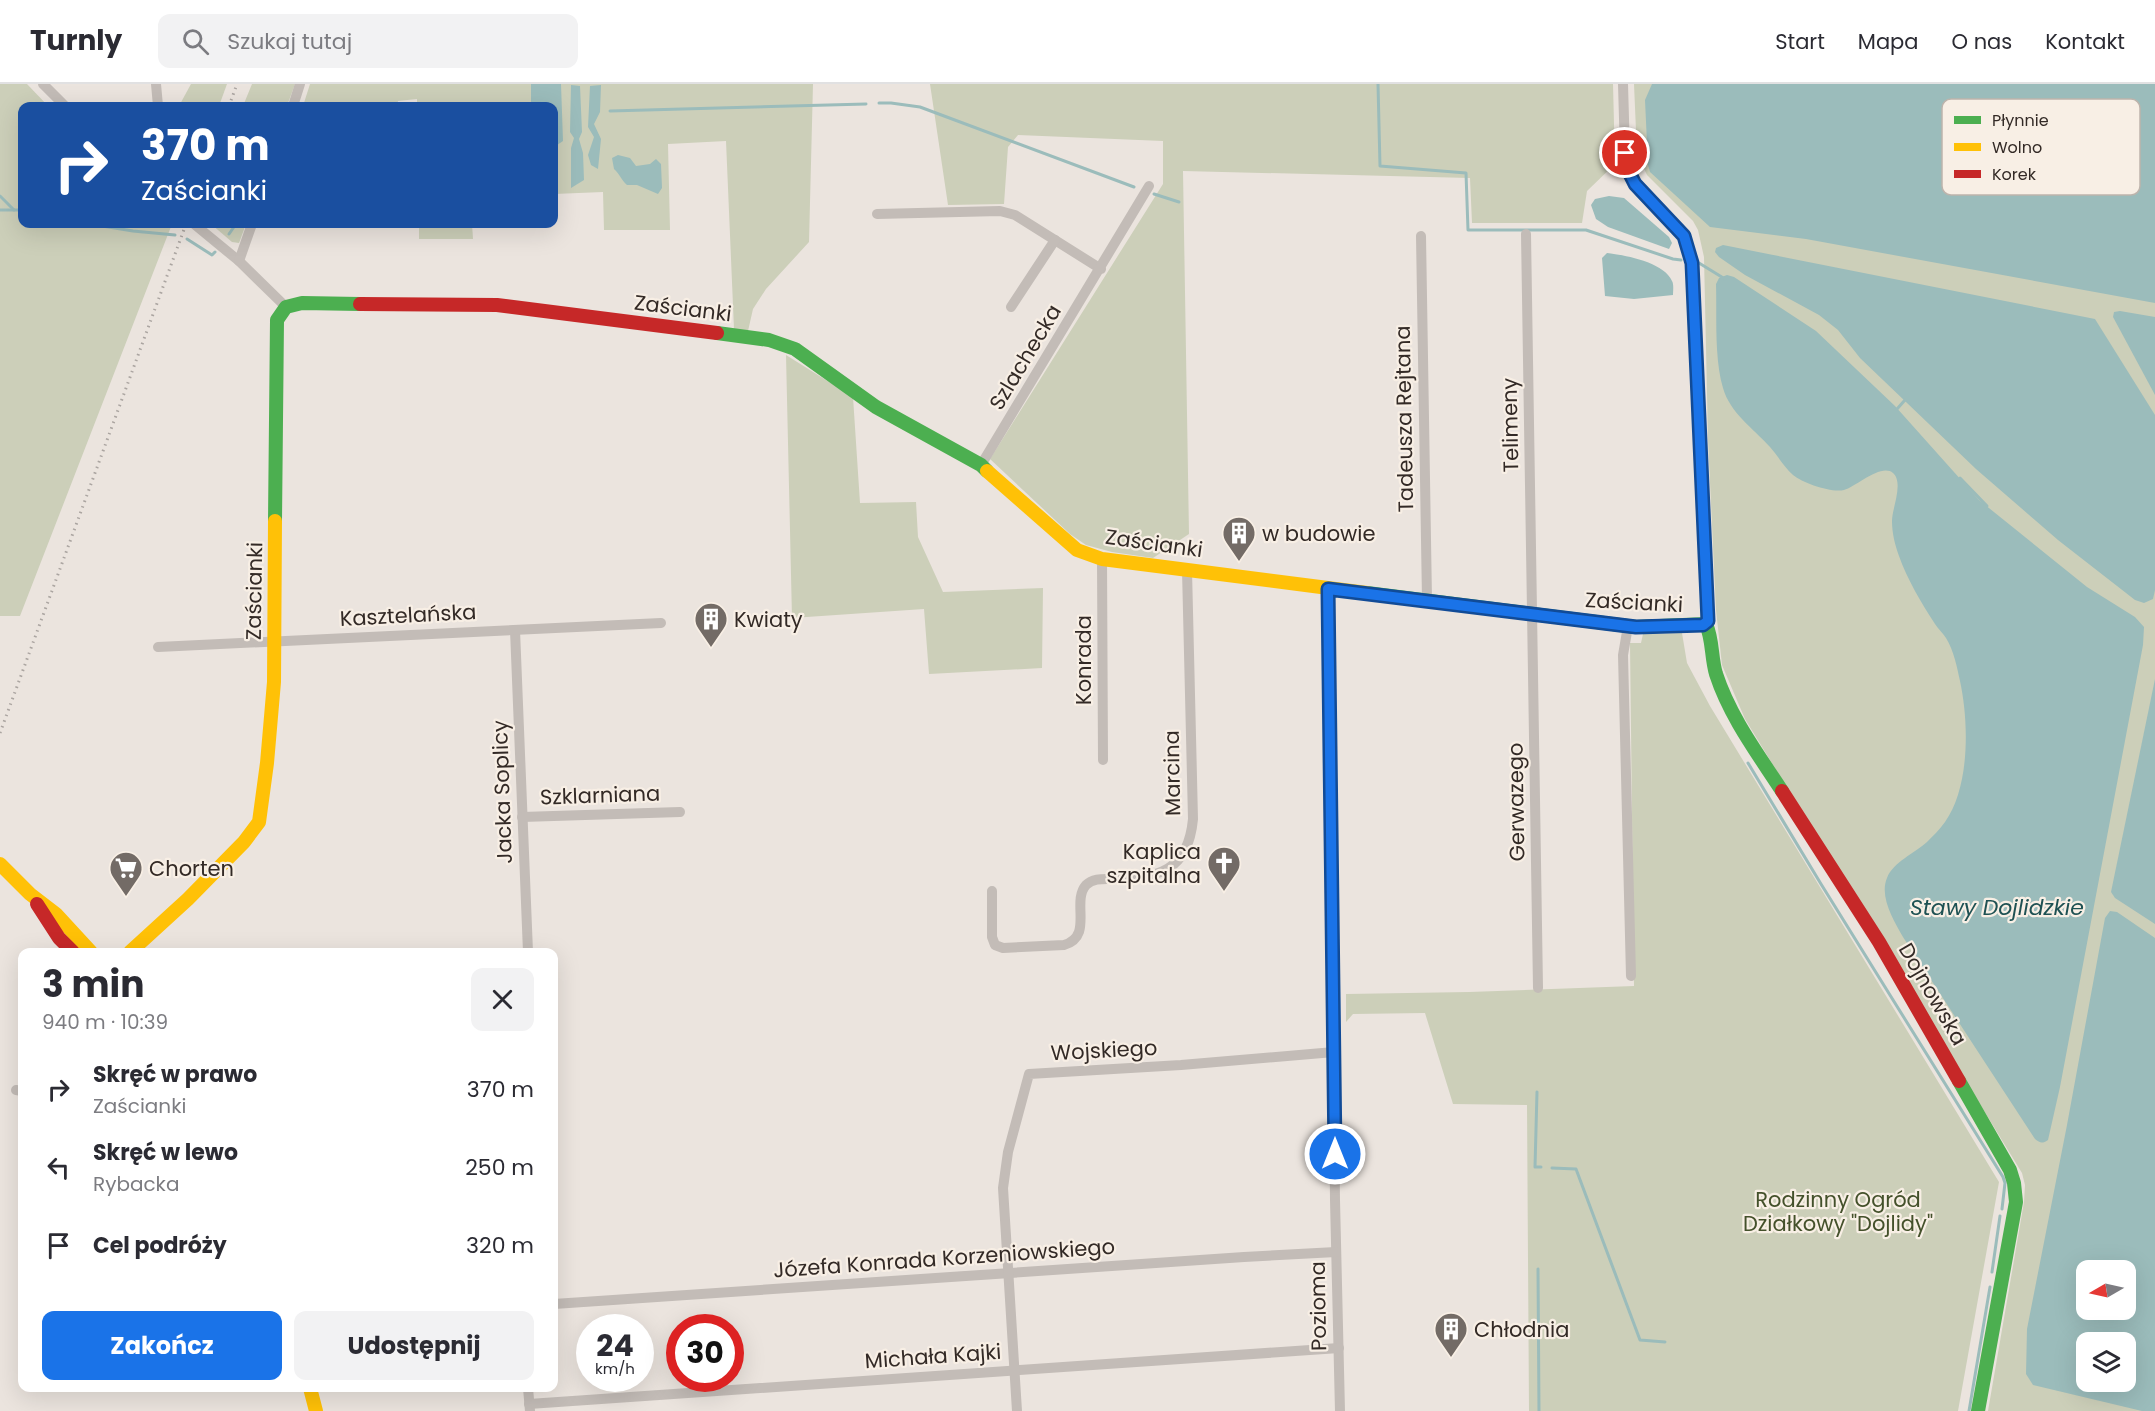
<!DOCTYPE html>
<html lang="pl">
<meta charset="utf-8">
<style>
:root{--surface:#fff;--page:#f2f2f3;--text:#2b2b33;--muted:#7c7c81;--line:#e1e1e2;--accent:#1a73e8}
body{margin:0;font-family:Poppins,sans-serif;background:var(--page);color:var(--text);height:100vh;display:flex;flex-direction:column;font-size:22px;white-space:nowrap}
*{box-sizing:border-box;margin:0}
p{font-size:20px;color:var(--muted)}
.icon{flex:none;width:33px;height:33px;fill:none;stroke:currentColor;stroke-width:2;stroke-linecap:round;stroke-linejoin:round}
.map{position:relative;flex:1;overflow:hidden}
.sheet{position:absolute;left:18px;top:864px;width:540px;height:444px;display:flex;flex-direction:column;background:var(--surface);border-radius:12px;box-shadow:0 6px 24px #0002}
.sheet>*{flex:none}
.banner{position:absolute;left:18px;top:18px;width:540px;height:126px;border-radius:12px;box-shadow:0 6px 24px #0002;background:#1a4fa0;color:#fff;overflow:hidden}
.needle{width:39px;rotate:261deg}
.tools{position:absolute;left:2076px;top:1176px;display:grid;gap:12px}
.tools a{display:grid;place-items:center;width:60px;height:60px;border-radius:12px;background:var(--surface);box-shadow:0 6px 24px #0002;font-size:30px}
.speed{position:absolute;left:576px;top:1230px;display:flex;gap:12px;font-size:30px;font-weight:700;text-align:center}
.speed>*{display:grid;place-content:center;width:78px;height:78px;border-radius:50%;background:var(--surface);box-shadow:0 6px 24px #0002;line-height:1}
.speed small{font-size:15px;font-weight:400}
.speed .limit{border:9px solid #d22;background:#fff;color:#111}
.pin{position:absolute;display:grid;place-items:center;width:51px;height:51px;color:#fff;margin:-26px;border:3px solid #fff;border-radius:50%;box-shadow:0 2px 6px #0007}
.me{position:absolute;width:66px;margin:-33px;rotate:0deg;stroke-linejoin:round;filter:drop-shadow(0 0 4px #0008)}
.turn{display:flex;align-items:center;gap:21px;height:126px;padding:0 24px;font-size:27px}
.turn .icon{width:78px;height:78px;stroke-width:2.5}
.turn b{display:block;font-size:42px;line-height:51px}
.round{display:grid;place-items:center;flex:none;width:63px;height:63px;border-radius:12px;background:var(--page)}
.summary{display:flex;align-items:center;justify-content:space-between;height:102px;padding:0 24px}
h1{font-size:36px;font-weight:700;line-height:45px}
.primary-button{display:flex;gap:12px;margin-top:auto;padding:12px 24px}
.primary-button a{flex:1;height:69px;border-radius:12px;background:var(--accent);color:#fff;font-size:24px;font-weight:700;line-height:69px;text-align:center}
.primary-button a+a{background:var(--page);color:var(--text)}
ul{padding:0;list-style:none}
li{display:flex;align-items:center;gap:18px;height:78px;padding:0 24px}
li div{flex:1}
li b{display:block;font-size:22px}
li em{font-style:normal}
header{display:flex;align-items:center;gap:36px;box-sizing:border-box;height:84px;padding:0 30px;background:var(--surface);border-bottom:2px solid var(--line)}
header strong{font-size:28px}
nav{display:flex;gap:33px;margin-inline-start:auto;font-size:21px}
.search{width:420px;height:54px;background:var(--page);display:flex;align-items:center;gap:15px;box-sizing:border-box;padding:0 21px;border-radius:12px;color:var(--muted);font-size:22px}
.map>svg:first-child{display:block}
.green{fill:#cccfb9;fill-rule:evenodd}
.water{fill:#9bbcbb;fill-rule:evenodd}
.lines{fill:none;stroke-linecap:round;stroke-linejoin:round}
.stream{stroke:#9bbcbb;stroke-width:3}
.street{stroke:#c3bcb7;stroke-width:10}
.fast{stroke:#4caf50;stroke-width:14}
.slow{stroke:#ffc107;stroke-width:14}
.jam{stroke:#c62828;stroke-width:14}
.rail{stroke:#aba5a1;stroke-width:3;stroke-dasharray:1.5 4.5;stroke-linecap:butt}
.route-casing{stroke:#114b97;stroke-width:15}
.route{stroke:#1a73e8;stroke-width:10}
.labels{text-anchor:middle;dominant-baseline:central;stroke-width:4.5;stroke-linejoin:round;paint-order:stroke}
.street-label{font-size:21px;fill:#332a26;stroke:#f8efe5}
.poi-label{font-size:21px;fill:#332a26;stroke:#f8efe5;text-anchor:start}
.park-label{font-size:21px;fill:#44512b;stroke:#f8efe5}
.water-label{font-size:22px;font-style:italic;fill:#1e5153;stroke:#f8efe5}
.key{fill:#f8efe5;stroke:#bdb4ac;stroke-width:1.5}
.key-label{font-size:16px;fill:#332a26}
</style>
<header>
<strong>Turnly</strong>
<div class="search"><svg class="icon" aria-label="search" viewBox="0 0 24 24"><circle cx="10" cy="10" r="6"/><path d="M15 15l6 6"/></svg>Szukaj tutaj</div>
<nav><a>Start</a><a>Mapa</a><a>O nas</a><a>Kontakt</a></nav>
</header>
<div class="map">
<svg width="2155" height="1327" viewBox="0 0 2155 1327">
<rect width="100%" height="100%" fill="#ebe4de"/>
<g class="green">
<polygon points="0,0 27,0 48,22 22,22 22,140 172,140 20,532 0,532"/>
<polygon points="191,0 227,0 219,22 179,22"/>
<polygon points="252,0 295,0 287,22 243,22"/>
<polygon points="310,0 813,0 809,158 766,205 753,225 748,247 734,245 726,57 668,60 670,146 604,146 603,108 554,110 554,22 417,22 417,15 398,17 397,22 303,22"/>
<polygon points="930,0 1613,0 1615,80 1587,107 1582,139 1472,139 1470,94 1183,87 1189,450 1153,474 1112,468 1086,461 1070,450 990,375 1163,100 1163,57 1018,51 1008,63 1004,120 948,121"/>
<path d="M1634,0H2155V1327H1988L2024,1118L2025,1101L2022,1089L1745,635L1722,581L1716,526L1708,356L1704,173L1698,146L1693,137L1647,91L1637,70ZM2086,1186H2126V1226H2086ZM2086,1258H2126V1298H2086Z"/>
<polygon points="211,140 246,140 239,159 232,158"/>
<polygon points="419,140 472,140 473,155 419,155"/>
<polygon points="786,271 853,313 860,419 916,418 918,453 943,508 1043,504 1042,584 929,590 924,525 792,534"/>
<polygon points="1682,549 1687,579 1710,622 1999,1098 1958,1327 1529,1327 1527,1021 1453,1020 1425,929 1353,930 1346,938 1346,910 1469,908 1634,902 1630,559 1641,559 1643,550"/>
</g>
<g class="water">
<polygon points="531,0 561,0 563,57 554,63 554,22 531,22"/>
<polygon points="1652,0 2155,0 2155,219 1806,155 1710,143 1650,88 1648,81 1645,16"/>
<polygon points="571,1 580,2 582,48 579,55 583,69 584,96 571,104 571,64 574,54 570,48"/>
<polygon points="601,1 600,28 594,40 601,55 598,85 591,81 588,71 594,53 588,43 590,2"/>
<path d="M618,71L630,74L636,82L650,80L656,75L661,80L662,104L658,110L637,101H627C621,96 620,90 614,85L612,74Z"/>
<polygon points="1609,112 1624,114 1669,153 1672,159 1669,165 1608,143 1596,135 1591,121 1595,115"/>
<polygon points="1723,161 2095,235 2155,331 2155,506 2153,515 2144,519 2135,516 2058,456 1976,385 1860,274 1838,246 1819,231 1745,191 1719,173 1715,168 1716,164"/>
<path d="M1607,169C1624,171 1664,178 1672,197C1674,200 1673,207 1673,211L1634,215L1605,212L1602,174Z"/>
<path d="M1727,191L1734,193L1816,247L1895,322L1979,416L2087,503L2135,533L2144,543L2143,561L2060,1003L2048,1056C2042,1060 2040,1059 2035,1055L1903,853C1894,837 1879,813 1887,794C1893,778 1915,769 1927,758C1933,752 1940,745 1945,738C1970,703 1969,638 1960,597C1957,583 1954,567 1946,554C1943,549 1938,545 1935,540C1922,520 1907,495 1899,472C1895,461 1892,449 1892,437C1892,424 1904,399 1893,389C1881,379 1856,403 1844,406C1831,409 1803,399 1793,391C1784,383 1778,372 1770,363C1753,344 1730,329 1723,304C1714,273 1717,232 1716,200L1719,194Z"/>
<polygon points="2120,227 2155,233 2155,311 2113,233 2114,228"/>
<polygon points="2155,595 2155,840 2115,814 2111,808"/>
<path d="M2110,827L2117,828L2155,854V1327H2142L2033,1301L2026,1290L2027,1245L2067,1041L2105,834ZM2086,1186H2126V1226H2086ZM2086,1258H2126V1298H2086Z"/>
</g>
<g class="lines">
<g class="stream">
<polyline points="1378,0 1380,82 1466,89 1468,146 1586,146 1673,175 1681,176"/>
<polyline points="879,19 891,19 920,23 1134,103"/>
<polyline points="610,27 866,20"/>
<polyline points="1154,110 1179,118"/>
<polyline points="0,112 14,126"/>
<polyline points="0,126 22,126"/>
<polyline points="90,140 133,147 175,151"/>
<polyline points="229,150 236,140"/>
<polyline points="187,155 212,171 215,168"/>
<polyline points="1699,179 1725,195"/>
<polyline points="1897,325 1905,316"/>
<polyline points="1960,394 1987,422"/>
<polyline points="1748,679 1821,800 2003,1093 2005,1099 2002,1125"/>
<polyline points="1537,1008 1535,1083 1541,1083"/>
<polyline points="1552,1084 1576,1085 1640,1256 1665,1258"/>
<polyline points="1538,1185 1539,1327"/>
<polyline points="1992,1188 2000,1132"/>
<polyline points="1969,1327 1990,1203"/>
</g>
<g class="street">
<polyline points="43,0 65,22"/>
<polyline points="156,0 158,22"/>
<polyline points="1623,0 1625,69 1628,85 1635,100 1684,152 1692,179 1709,533 1706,540"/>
<polyline points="293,22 300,0"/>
<polyline points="877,130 1000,127 1015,131 1101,185"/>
<polyline points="194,140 239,177 286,223"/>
<polyline points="1526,150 1538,904"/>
<polyline points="1421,152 1427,516"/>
<polyline points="239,177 252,140"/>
<polyline points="1011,223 1055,156"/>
<polyline points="981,381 1149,102"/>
<polyline points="1102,475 1103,676"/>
<polyline points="1328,505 1335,1116 1340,1327"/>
<polyline points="1628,542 1623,571 1631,892"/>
<polyline points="515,546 528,868"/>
<polyline points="158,563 661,539"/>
<polyline points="522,733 680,728"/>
<path d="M992,807V853L995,861L1003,864L1064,861C1094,852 1071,818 1086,801C1093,794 1103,795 1112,795C1158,794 1188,788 1193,735L1187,486"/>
<polyline points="16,1006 22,1007"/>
<polyline points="554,1220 1244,1173 1336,1168"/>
<polyline points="528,1304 530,1327"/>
<polyline points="529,1320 1339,1264"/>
<polyline points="1017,1327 1003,1104 1008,1068 1029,990 1181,981 1334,968"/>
</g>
<g class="fast">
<polyline points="717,249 769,256 795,265 876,323 981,381 987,387"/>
<polyline points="275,437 277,236 286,223 302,219 360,220"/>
<path d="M1367,509L1636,543L1706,540C1713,556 1711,573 1716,590C1730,633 1758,670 1782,707"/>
<polyline points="1959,997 2010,1086 2014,1099 2016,1118 1978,1327"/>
</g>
<g class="slow">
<polyline points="987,387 1077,466 1102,475 1367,509"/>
<polyline points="0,780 30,810 56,830 91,868"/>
<polyline points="130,868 188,815 244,758 259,738 267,679 274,598 275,437"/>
<polyline points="310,1304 316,1327"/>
</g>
<g class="jam">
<polyline points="360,220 497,221 717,249"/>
<polyline points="1782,707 1879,858 1959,997"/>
<polyline points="37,820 59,854 73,868"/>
</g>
<g class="rail">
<polyline points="229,22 237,0"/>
<polyline points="0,649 186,140"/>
</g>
</g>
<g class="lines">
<defs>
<polyline id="route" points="1335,1070 1328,505 1636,543 1703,541 1708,537 1692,179 1684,152 1635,100 1628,86 1625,69"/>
</defs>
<use href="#route" class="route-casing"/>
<use href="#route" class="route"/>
</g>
<defs>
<symbol id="building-pin" viewBox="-11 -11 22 30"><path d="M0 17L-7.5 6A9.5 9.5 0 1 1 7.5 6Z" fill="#736b66" stroke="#f8efe5"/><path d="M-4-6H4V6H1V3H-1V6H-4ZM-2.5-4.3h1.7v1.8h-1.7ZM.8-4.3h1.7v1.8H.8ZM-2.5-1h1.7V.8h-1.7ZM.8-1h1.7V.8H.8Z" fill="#fff"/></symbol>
<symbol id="church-pin" viewBox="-11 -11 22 30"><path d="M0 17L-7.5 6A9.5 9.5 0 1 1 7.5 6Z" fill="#736b66" stroke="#f8efe5"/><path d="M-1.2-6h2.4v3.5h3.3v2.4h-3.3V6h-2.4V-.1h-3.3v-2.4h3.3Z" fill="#fff"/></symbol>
<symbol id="supermarket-pin" viewBox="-11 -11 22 30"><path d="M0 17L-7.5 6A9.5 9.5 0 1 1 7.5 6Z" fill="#736b66" stroke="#f8efe5"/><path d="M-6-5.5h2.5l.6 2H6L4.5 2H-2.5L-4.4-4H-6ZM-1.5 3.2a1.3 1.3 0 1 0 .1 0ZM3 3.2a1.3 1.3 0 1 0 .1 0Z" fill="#fff"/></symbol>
</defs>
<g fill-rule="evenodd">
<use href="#building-pin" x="1220" y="430" width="38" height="52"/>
<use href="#building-pin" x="692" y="516" width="38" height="52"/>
<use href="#church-pin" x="1205" y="760" width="38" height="52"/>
<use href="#supermarket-pin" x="107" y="765" width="38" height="52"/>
<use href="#building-pin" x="1432" y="1226" width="38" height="52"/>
</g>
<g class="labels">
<g class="street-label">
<text transform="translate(683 224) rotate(7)">Zaścianki</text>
<text transform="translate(1025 273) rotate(-59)">Szlachecka</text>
<text transform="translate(1404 335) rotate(-91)">Tadeusza Rejtana</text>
<text transform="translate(1510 341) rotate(-91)">Telimeny</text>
<text transform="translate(1154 459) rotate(8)">Zaścianki</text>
<text transform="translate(254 507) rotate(-89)">Zaścianki</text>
<text transform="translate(1634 518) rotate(3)">Zaścianki</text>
<text transform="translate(408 531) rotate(-3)">Kasztelańska</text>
<text transform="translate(1083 576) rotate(-90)">Konrada</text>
<text transform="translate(1172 689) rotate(-91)">Marcina</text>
<text transform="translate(502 708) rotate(-92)">Jacka Soplicy</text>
<text transform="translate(600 711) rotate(-2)">Szklarniana</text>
<text transform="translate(1516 718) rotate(-91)">Gerwazego</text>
<text transform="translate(1933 910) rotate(60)">Dojnowska</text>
<text transform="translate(1104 966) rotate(-3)">Wojskiego</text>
<text transform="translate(944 1174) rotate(-4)">Józefa Konrada Korzeniowskiego</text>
<text transform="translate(1318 1222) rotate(-91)">Pozioma</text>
<text transform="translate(933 1272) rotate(-4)">Michała Kajki</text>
</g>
<g class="poi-label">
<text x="1262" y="449">w budowie</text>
<text x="734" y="535">Kwiaty</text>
<text x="1201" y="767" text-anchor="end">Kaplica<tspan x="1201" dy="24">szpitalna</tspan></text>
<text x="149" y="784">Chorten</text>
<text x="1474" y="1245">Chłodnia</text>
</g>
<g class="park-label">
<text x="1838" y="1115">Rodzinny Ogród<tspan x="1838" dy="24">Działkowy "Dojlidy"</tspan></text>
</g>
<g class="water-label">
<text x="1997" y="823">Stawy Dojlidzkie</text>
</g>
</g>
<rect x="1942" y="15" width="198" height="96" rx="9" class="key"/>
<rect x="1954" y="32" width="27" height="8" fill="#4caf50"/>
<rect x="1954" y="59" width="27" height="8" fill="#ffc107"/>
<rect x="1954" y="86" width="27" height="8" fill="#c62828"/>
<g class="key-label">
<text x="1992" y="42">Płynnie</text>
<text x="1992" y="69">Wolno</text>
<text x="1992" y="96">Korek</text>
</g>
</svg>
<div class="tools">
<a><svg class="needle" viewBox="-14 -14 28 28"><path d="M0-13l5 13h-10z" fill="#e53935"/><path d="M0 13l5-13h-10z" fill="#7c7c81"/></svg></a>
<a><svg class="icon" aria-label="layers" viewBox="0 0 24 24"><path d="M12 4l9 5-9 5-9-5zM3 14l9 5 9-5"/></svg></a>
</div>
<div class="speed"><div>24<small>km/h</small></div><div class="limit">30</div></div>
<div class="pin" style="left:1625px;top:69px;background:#d93025"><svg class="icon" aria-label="arrive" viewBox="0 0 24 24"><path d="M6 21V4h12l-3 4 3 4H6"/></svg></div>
<svg class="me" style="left:1335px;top:1070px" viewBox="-20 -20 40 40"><circle r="17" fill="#1a73e8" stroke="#fff" stroke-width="3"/><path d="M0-11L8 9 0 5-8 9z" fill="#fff"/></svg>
<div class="banner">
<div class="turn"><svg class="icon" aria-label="right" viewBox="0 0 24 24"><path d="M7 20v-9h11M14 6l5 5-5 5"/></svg><div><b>370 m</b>Zaścianki</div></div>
</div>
<section class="sheet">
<div class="summary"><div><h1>3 min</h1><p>940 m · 10:39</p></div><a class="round"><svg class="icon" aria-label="close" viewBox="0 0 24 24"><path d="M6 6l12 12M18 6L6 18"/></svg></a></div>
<ul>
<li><svg class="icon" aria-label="right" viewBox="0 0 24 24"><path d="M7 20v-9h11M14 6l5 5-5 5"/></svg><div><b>Skręć w prawo</b><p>Zaścianki</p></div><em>370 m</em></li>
<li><svg class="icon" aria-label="left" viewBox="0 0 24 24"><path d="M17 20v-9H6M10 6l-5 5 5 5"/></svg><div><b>Skręć w lewo</b><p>Rybacka</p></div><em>250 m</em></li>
<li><svg class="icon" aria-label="arrive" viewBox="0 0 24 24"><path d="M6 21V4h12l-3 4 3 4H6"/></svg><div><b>Cel podróży</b></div><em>320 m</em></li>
</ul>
<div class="primary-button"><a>Zakończ</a><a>Udostępnij</a></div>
</section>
</div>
